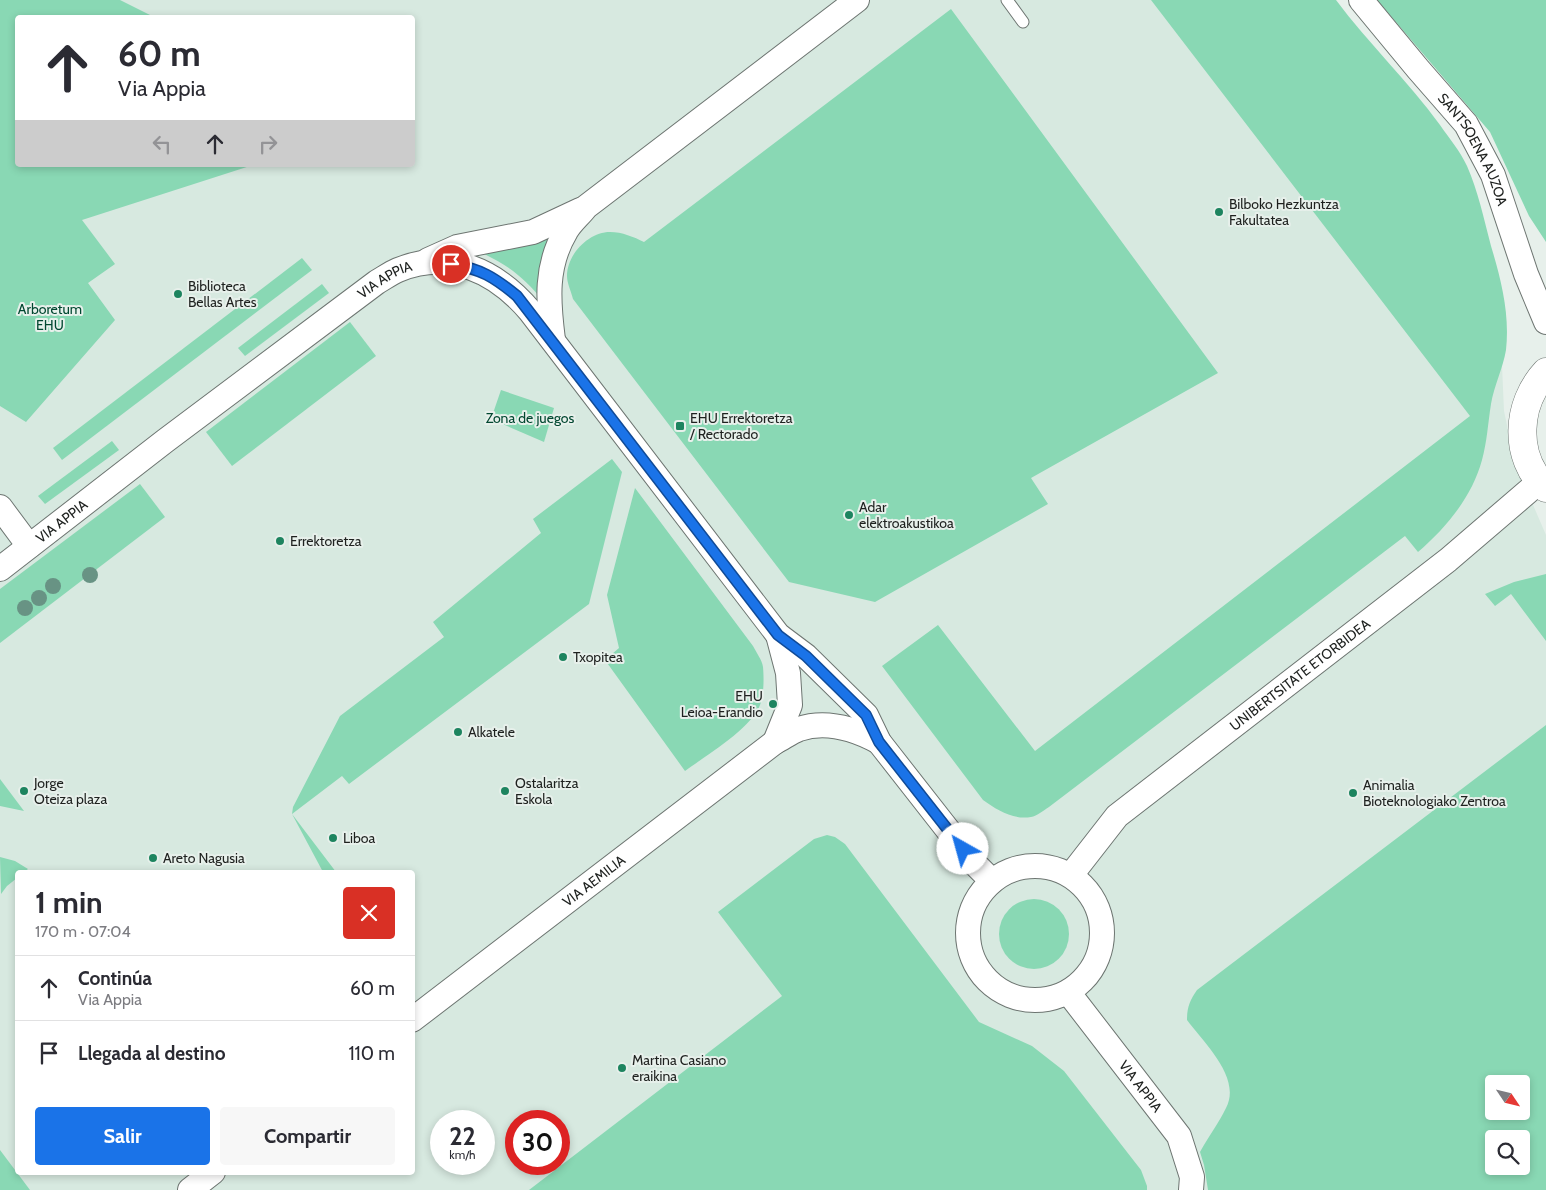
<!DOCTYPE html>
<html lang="es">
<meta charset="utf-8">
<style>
:root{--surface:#fff;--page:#f7f7f7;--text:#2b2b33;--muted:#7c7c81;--line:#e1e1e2;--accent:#1a73e8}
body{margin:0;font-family:Cabin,sans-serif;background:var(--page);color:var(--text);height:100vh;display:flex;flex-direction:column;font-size:19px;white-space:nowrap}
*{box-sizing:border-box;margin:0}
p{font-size:16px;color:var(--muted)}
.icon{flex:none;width:28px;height:28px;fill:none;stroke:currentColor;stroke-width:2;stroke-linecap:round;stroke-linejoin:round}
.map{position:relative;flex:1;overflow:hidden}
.panel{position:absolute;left:15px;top:870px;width:400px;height:305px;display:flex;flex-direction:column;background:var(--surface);border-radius:5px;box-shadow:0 2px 8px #0003}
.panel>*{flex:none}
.hud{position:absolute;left:15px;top:15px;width:400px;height:152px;border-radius:5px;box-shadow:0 2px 8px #0003;background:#fff;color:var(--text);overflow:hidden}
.needle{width:32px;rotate:125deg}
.buttons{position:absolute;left:1485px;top:1075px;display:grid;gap:10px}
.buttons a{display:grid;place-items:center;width:45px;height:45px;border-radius:5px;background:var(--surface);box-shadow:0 2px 8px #0003;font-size:25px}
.speed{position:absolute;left:430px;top:1110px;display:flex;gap:10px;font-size:25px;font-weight:700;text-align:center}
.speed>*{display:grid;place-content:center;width:65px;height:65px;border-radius:50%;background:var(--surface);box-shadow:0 2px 8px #0003;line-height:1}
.speed small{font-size:12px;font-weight:400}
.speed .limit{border:8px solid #d22;background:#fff;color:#111}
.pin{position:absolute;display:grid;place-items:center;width:42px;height:42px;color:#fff;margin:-21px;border:2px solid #fff;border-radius:50%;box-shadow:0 1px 5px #0007}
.me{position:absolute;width:55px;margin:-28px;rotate:322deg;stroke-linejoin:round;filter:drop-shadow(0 0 4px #0008)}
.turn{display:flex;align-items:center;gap:18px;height:105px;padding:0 20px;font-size:22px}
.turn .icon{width:65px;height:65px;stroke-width:2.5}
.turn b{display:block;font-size:35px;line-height:42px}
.lanes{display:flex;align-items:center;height:48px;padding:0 20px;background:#0003;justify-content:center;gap:25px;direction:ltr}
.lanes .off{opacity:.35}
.round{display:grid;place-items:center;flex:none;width:52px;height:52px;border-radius:5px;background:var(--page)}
.head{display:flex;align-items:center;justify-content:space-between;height:85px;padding:0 20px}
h1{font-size:30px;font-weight:800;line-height:38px}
.button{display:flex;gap:10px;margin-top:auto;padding:10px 20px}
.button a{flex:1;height:58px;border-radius:5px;background:var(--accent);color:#fff;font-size:20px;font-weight:800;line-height:58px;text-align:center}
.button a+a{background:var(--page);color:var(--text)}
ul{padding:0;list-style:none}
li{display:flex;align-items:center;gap:15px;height:65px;padding:0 20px;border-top:1px solid var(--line)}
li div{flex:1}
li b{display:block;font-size:19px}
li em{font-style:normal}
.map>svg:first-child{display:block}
.built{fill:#d7e9e0;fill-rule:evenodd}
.green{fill:#89d8b4;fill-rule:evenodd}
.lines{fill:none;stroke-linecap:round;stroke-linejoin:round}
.service-casing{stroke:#6d7571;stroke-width:13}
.minor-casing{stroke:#6d7571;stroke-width:26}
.primary-casing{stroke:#6d7571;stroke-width:29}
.service{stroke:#fff;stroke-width:11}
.minor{stroke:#fff;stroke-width:24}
.primary{stroke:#fff;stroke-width:28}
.tree{fill:#689384}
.route-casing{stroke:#114b97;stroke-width:12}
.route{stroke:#1a73e8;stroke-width:9}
.poi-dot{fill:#1d845f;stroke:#e7f0eb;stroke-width:2}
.labels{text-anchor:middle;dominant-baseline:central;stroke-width:4;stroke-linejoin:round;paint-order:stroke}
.street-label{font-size:14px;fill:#1e211f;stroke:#e7f0eb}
.poi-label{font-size:14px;fill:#1e211f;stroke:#e7f0eb;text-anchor:start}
.park-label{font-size:14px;fill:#014730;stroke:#e7f0eb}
</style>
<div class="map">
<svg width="1546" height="1190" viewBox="0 0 1546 1190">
<rect width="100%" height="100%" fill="#e7f0eb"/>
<path class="built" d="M0,0H1320L1499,296L1504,411L1515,463L1546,535V1190H0ZM18,18H412V165H18ZM18,872H412V1172H18ZM1494,1084H1521V1111H1494ZM441,1121H484V1164H441ZM516,1121H559V1164H516ZM1494,1139H1521V1166H1494Z"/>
<g class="green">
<polygon points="0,0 120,0 154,17 18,18 18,165 253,165 82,220 115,264 88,283 115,320 26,422 0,406"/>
<path d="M1151,0H1336C1368,43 1408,81 1440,125C1449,138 1460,151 1467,166C1478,191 1484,219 1491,246C1501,279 1510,314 1506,350C1503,368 1494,386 1491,404C1488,423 1487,442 1482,460C1472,497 1446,528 1418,552L1405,536L1049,807C1044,810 1037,816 1031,817C1013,820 997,810 983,800L882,666L938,625L1035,751L1470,416Z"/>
<polygon points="1377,0 1546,0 1546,242 1529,216 1490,132"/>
<path d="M951,9L1218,373L1031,478L1048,504L875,602L789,582L573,299C571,291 567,283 567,276C567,254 589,232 610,232C622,232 634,237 644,242Z"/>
<path d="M561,226C537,257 539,265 544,302C523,276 508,265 478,251Z"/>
<polygon points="302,258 312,270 62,460 53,448"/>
<polygon points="322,284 329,293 245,356 238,348"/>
<polygon points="350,322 376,356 232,466 206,432"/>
<polygon points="501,390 554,408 544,442 491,419"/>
<polygon points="112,441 119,450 45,504 38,496"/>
<polygon points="612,459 622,472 589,604 349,784 342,776 292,814 336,872 323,872 292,814 293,807 340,716 444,637 433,622 541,533 533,519"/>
<polygon points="140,484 165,517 0,643 0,589"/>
<path d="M635,488L753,646C756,652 762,660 763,667C764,678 764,695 760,705C752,728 704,757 685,771L605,660L619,648L607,595Z"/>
<polygon points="1546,574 1546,641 1511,594 1495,606 1485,594 1514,582"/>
<path d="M1546,725V1190H1208L1204,1165L1200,1152C1208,1137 1219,1123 1226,1108C1242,1078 1204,1043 1187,1020C1187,1007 1190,1000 1197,990ZM1494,1084H1521V1111H1494ZM1494,1139H1521V1166H1494Z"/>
<polygon points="0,779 24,811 0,806"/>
<polygon points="827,835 835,837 845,844 979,1022 1032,1046 1064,1071 1141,1170 1147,1186 1147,1190 529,1190 782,996 718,912 814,839"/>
<polygon points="0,857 15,861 28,869 24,872 18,872 17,878 7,886 1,894"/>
<circle cx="1034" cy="934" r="35"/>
<polygon points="0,1150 30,1190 0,1190"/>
</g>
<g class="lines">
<defs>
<polyline id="service" points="1007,0 1023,22"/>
<g id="minor">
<path id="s1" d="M1361,0L1418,69L1466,124L1493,175L1526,274L1546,322"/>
<polyline points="428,260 457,247 533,232 580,210"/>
<path d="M553,340C548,301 545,266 566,231C571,222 580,215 586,207L857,0"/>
<polyline points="0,507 29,546"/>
<path id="s2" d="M0,569L165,441L377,282C384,278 391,273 398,270C450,249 496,271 530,311L778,635L806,656L866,715L879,742L973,862L992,881"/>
<polyline points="775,742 790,705 788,673 778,635"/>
<circle cx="1035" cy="933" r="67"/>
<path id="s3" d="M1071,875L1117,816L1448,560L1539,482"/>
<path id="s4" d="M1068,992L1179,1136L1192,1177L1191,1190"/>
<path id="s5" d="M412,1020L775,742C783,738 791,732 799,729C826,720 855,729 879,742"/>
<polyline points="190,1190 213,1172"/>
</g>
<path id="primary" d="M1546,372C1516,404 1513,457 1546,488"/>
</defs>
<use href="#service" class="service-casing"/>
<use href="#minor" class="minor-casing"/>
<use href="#primary" class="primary-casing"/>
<use href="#service" class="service"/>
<use href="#minor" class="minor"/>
<use href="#primary" class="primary"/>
</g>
<g class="tree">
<circle cx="90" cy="575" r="8"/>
<circle cx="53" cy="586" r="8"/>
<circle cx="39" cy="598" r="8"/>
<circle cx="25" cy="608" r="8"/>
</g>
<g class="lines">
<defs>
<path id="route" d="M451,264C481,269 494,277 517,296L778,635L806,656L866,715L879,742L963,849"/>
</defs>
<use href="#route" class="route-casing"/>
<use href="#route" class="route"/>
</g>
<g class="poi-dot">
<circle cx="1219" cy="212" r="5"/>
<circle cx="178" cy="294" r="5"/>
<rect x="675" y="421" width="10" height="10" rx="2.5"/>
<circle cx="849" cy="515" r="5"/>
<circle cx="280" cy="541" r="5"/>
<circle cx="563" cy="657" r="5"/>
<circle cx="773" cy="704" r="5"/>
<circle cx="458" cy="732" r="5"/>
<circle cx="24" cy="791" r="5"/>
<circle cx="505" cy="791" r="5"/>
<circle cx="1353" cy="793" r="5"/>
<circle cx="333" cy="838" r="5"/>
<circle cx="153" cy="858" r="5"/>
<circle cx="622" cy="1068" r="5"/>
</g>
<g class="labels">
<g class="street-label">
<text stroke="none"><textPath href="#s1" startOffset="188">SANTSOENA AUZOA</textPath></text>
<text stroke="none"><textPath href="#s2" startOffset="482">VIA APPIA</textPath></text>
<text stroke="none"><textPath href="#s2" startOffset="78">VIA APPIA</textPath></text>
<text stroke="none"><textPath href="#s3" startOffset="306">UNIBERTSITATE ETORBIDEA</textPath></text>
<text stroke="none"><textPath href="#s5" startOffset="229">VIA AEMILIA</textPath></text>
<text stroke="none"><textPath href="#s4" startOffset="119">VIA APPIA</textPath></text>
</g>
<g class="poi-label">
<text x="1229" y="204">Bilboko Hezkuntza<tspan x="1229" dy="16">Fakultatea</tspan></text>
<text x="188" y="286">Biblioteca<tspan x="188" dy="16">Bellas Artes</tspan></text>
<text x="690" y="418">EHU Errektoretza<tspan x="690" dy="16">/ Rectorado</tspan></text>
<text x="859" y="507">Adar<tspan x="859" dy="16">elektroakustikoa</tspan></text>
<text x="290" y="541">Errektoretza</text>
<text x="573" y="657">Txopitea</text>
<text x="763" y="696" text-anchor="end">EHU<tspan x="763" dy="16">Leioa-Erandio</tspan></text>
<text x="468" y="732">Alkatele</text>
<text x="34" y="783">Jorge<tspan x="34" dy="16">Oteiza plaza</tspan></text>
<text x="515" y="783">Ostalaritza<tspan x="515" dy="16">Eskola</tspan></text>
<text x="1363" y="785">Animalia<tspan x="1363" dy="16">Bioteknologiako Zentroa</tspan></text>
<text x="343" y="838">Liboa</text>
<text x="163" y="858">Areto Nagusia</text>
<text x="632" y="1060">Martina Casiano<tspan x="632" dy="16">eraikina</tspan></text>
</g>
<g class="park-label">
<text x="50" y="309">Arboretum<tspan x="50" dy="16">EHU</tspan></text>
<text x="530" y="418">Zona de juegos</text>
</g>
</g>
</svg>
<div class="buttons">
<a><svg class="needle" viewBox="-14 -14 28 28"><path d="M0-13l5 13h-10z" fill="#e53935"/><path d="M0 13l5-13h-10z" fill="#7c7c81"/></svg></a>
<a><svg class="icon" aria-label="search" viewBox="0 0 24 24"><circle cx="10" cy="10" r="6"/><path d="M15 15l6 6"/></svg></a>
</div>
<div class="speed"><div>22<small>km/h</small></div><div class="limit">30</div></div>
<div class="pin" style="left:451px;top:264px;background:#d93025"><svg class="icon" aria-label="arrive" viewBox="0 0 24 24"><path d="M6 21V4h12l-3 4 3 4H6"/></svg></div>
<svg class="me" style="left:963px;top:849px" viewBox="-20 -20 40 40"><circle r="19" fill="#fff"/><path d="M0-13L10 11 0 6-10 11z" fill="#1a73e8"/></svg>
<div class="hud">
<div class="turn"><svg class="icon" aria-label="ahead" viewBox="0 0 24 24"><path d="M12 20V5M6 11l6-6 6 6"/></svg><div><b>60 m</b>Via Appia</div></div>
<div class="lanes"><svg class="icon off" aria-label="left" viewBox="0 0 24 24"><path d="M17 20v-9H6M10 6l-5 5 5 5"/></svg><svg class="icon" aria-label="ahead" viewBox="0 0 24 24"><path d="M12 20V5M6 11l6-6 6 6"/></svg><svg class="icon off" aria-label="right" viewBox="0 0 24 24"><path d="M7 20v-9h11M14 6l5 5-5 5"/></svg></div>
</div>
<section class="panel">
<div class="head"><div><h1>1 min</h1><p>170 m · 07:04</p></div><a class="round" style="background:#d93025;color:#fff"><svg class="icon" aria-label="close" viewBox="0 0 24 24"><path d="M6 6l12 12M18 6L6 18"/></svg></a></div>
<ul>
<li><svg class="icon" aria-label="ahead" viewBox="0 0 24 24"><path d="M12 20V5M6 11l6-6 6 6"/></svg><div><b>Continúa</b><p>Via Appia</p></div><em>60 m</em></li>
<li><svg class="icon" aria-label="arrive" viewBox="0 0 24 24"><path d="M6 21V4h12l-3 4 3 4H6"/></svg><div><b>Llegada al destino</b></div><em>110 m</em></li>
</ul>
<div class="button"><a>Salir</a><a>Compartir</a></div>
</section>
</div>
